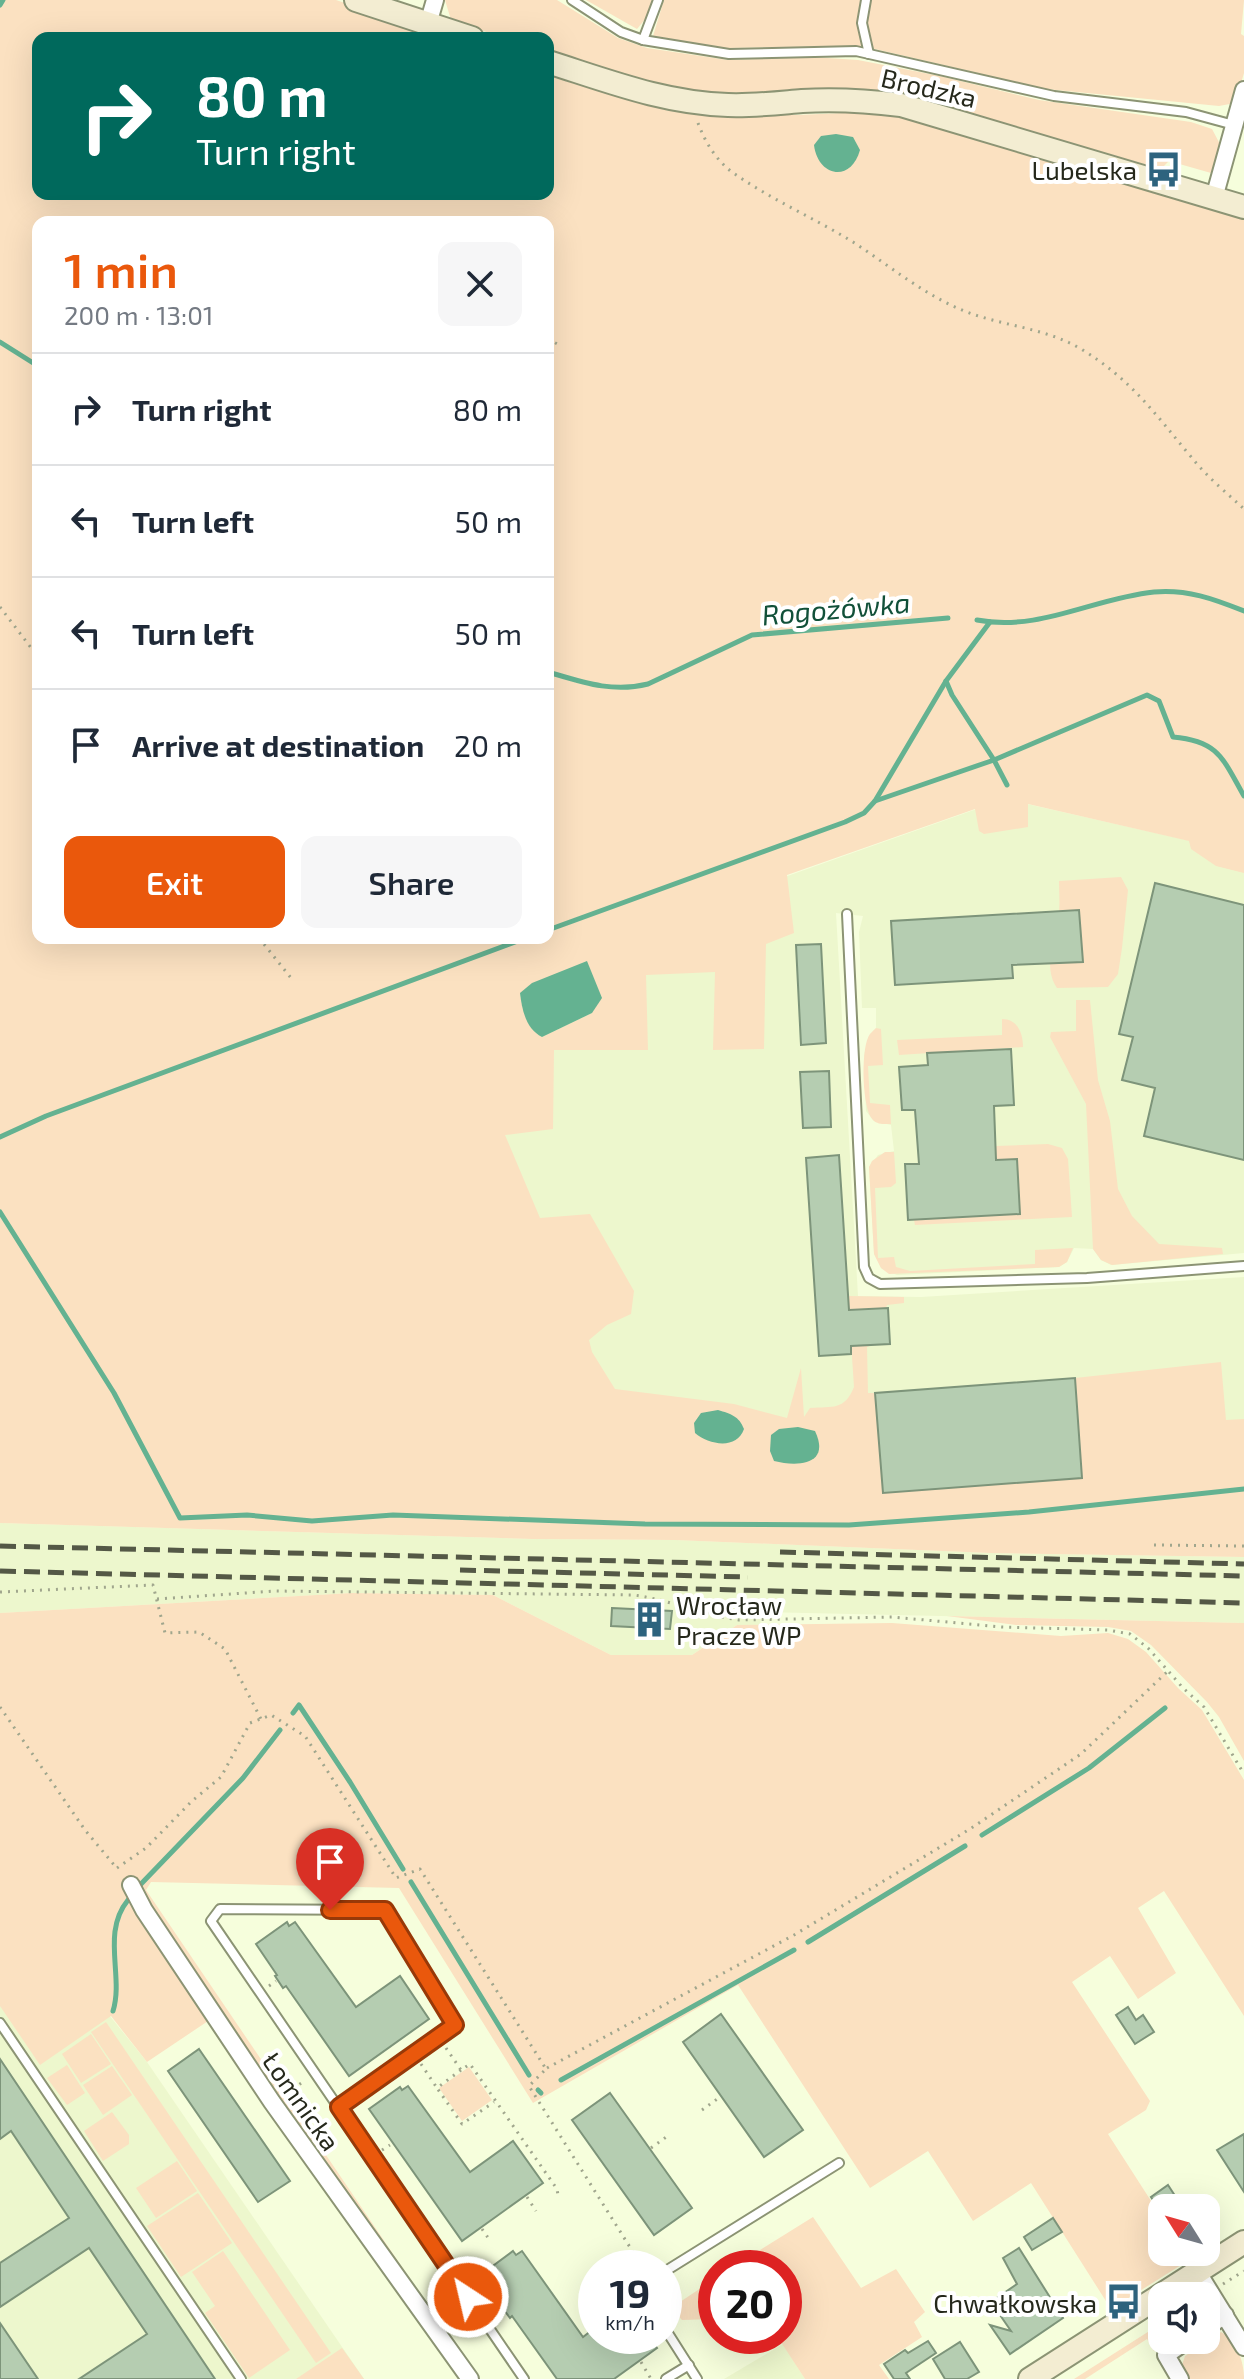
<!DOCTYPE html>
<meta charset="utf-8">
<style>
:root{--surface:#fff;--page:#f6f6f7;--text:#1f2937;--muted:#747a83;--line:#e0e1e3;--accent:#ea580c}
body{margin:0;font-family:"Exo 2",sans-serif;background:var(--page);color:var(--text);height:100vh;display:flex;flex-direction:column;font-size:30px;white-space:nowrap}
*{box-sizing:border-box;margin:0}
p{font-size:26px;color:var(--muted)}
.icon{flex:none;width:44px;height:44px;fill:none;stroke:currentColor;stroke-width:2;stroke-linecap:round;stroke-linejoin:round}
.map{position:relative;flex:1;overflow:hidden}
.drawer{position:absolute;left:32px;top:216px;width:522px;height:728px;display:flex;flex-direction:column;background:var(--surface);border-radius:16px;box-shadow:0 8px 32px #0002}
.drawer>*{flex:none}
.hud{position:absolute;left:32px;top:32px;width:522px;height:168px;border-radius:16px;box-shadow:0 8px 32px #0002;background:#00695c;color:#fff;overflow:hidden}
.needle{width:52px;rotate:307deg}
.buttons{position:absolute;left:1148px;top:2194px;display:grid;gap:16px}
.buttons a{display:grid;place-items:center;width:72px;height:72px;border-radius:16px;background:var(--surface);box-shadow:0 8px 32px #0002;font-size:40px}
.speed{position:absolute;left:578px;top:2250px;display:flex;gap:16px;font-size:40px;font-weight:700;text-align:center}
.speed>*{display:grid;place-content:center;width:104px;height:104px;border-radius:50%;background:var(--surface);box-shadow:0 8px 32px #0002;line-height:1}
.speed small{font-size:20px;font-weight:400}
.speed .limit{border:12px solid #d22;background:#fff;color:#111}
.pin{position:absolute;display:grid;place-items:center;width:68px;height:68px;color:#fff;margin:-82px -34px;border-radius:50% 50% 50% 0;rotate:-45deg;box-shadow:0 0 8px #0007}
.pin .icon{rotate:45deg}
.me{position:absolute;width:88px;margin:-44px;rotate:325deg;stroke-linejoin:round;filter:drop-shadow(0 0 6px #0008)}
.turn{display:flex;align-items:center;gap:28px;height:168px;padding:0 32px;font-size:36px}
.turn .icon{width:104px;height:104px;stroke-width:2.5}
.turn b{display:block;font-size:56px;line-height:68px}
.round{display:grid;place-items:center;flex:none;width:84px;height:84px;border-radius:16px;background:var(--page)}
.headline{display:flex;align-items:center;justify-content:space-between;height:136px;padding:0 32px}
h1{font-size:48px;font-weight:600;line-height:60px;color:var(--accent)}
.action{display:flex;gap:16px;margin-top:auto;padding:16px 32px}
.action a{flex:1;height:92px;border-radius:16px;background:var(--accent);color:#fff;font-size:32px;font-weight:600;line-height:92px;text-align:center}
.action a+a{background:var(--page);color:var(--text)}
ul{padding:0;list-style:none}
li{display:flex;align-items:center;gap:24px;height:112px;padding:0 32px;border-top:2px solid var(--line)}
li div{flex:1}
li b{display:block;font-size:30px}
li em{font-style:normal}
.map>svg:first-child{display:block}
.built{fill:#edf7cd}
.green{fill:#fbe1c1;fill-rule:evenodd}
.water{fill:#64b291}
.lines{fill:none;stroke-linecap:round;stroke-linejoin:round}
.stream{stroke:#64b291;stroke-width:5}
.building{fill:#b5cdb1;stroke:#7d947a;stroke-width:2}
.lane-casing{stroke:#8c9474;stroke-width:12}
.street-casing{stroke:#8c9474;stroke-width:20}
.secondary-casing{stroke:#8c9474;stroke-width:26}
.path{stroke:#a0a68d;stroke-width:3;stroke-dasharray:2 6;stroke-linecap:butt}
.lane{stroke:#fff;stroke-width:8}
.street{stroke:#fff;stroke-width:16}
.secondary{stroke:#f3edd2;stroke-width:22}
.rail{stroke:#545846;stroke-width:5;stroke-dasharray:16 8;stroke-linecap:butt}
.route-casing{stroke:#983908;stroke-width:20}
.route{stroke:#ea580c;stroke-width:14}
.labels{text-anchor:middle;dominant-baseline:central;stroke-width:8;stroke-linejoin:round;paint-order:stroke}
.street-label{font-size:26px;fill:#25281b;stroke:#fff}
.poi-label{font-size:26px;fill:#25281b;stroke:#fff;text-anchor:end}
.water-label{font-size:28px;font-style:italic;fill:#115039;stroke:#fff}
</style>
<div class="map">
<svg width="1244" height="2379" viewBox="0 0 1244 2379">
<rect width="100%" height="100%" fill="#f6fedc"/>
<g class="built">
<polygon points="1005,799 1244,853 1244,1253 1111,1265 1101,1260 1093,1249 1074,1248 1067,1262 1059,1267 897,1275 881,1268 874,1254 869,1167 878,1155 894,1151 891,1125 874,1121 866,1111 864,1056 868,1038 876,1028 876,1008 862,1008 859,932 863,916 836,913 858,1296 921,1297 1244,1277 1244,1472 671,1505 464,1194 454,994"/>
<polygon points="0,1523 532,1539 675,1540 990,1553 1244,1557 1244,1623 762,1612 760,1625 737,1625 692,1655 611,1655 493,1595 352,1593 0,1613"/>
<polygon points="0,1880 147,2062 364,2379 0,2379"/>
<polygon points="783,2344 805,2379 724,2379"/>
</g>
<g class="green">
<path d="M0,0H336L448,38H38V194H548V76L669,111L797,115L867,112L916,118L1244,219V873L1216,866L1191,849L1189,841L1028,804V827L984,834L979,831L975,809L787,875L794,933L766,944L764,1049L713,1050L715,972L646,975L648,1050H554L553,1129L505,1135L540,1218L590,1214L634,1291L631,1314L607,1325L589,1340L592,1352L615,1389L734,1404L787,1418L801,1368L804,1417L810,1408C833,1406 844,1411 854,1387L848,1296L904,1297V1303L887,1305L872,1345L867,1347L868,1393H875L883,1492L1082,1478L1075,1378L1221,1362L1226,1420L1244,1419V1557L990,1553L675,1540L532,1539L0,1523ZM38,222H548V938H38ZM520,993L592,1013L542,1037C526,1028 523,1010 520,993Z"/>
<polygon points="445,0 557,0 618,38 647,48 728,60 812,57 858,60 940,76 1039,100 1191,122 1212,129 1222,148 1219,160 1211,173 1169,161 1161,169 903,94 857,90 730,93 673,89 548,53 548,38 504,38 451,20"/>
<polygon points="586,0 652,0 647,17 637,29"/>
<polygon points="664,0 1244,0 1241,34 1244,36 1244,73 1235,103 1219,106 1046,89 862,46 726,48 653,36"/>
<path d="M1121,877L1128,890L1122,948L1118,974L1108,987L1057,988C1042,966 1056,937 1059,913C1060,902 1059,891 1059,881Z"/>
<polygon points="1076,1000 1090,1000 1098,1080 1110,1121 1118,1189 1132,1216 1159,1244 1222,1248 1223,1254 1112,1265 1101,1260 1093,1249 1086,1104 1050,1037 1051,1032 1076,1031"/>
<path d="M1002,1019C1017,1019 1023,1032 1023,1047L899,1055L897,1040L1002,1035Z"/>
<path d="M876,1028L881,1029L883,1065L868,1066L870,1103L890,1105L891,1124C885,1124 878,1125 873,1120C862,1110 861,1052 868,1038C869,1034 873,1031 876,1028Z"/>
<polygon points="1048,1144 1062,1148 1068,1159 1072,1217 915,1225 914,1220 1020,1214 1017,1159 996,1160 996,1146"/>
<polygon points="885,1152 894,1152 896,1183 891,1187 875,1188 878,1258 894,1257 896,1267 910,1271 1035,1264 1035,1250 1073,1248 1067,1262 1059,1267 889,1274 881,1268 874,1254 869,1167 872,1161"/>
<polygon points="352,1593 493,1595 611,1655 692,1655 737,1625 892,1623 1061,1636 1108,1633 1128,1639 1146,1652 1178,1688 1202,1710 1244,1780 1244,2016 1164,1891 1138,1908 1176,1973 1138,1999 1110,1956 1072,1982 1150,2101 1146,2110 1108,2134 1162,2218 1162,2252 1184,2252 1189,2260 1111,2309 1031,2183 973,2221 928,2151 870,2188 738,1985 533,2103 399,1888 151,1882 146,1890 478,2379 217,2015 147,2062 111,2016 40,2065 0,2006 0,1613"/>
<polygon points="947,1616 1244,1623 1244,1761 1219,1717 1207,1702 1151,1645 1131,1631 1108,1627 1016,1625"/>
<polygon points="106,2022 331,2353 316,2363 91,2032"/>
<polygon points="91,2034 111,2064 81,2083 62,2054"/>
<polygon points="67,2065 85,2093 67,2105 47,2078"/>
<polygon points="112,2066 132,2095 103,2115 83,2085"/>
<polygon points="469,2067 492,2100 462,2121 439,2088"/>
<polygon points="112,2112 129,2135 129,2144 103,2161 84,2131"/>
<polygon points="177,2161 197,2191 156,2218 136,2188"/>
<polygon points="198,2193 232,2243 181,2277 147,2226"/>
<polygon points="813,2217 861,2288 896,2269 925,2312 914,2322 922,2337 879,2365 889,2379 805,2379 777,2336 784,2336 784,2268 731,2268"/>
<polygon points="223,2251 290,2350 249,2378 205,2313 215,2306 192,2272"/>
<polygon points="716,2278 716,2319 682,2320 671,2308"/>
<polygon points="1162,2323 1160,2332 1162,2340 1167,2342 1154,2351 1147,2339 1085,2379 1074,2379"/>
<path d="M1221,2332C1237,2340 1244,2362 1244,2379H1188L1181,2368L1185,2356Z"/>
<polygon points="342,2348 364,2379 295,2379 296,2379"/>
</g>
<g class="water">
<path d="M836,134L853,137L860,150C851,183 818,177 814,145L821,136Z"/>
<path d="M587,961L602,998L592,1013L542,1037C526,1029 522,1010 520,993L532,983Z"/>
<path d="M718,1410C731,1414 739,1416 744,1429C737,1450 709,1445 695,1433L694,1423L701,1413Z"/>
<path d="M798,1427L815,1431C831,1465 798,1467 774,1461L770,1451L771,1435L779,1429Z"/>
</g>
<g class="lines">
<g class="stream">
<polyline points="0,5 3,0"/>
<polyline points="0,342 38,366"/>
<path d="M977,620C1039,632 1094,598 1154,592C1187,589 1214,599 1244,611"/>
<path d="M548,672C582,682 612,693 648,684L752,635L948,618"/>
<path d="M1007,785L994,760L1147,695L1159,701L1173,737C1219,741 1223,759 1244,796"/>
<polyline points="875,801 994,760 952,695 946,681"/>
<polyline points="548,930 845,822 864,813 875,801 946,681 990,622"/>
<polyline points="0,1137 46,1116 526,938"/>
<polyline points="0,1212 114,1393 180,1518 247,1515 312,1521 393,1515 645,1524 849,1525 1029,1512 1244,1489"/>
<polyline points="293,1713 299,1705 350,1782 403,1869"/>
<polyline points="982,1835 1089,1768 1165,1708"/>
<polyline points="411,1882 529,2075"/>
<polyline points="141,1884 243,1778 280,1730"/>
<polyline points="808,1942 965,1846"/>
<path d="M113,2011C124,1976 101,1933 128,1900"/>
<polyline points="561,2080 794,1950"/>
<polyline points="538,2090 541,2093"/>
</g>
</g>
<g class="building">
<polygon points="1155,883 1244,905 1244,1160 1144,1136 1155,1088 1122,1080 1133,1037 1119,1034"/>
<polygon points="1079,910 1083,962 1012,965 1013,978 895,985 891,921"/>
<polygon points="821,944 826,1043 801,1045 796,945"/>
<polygon points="1011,1049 1014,1105 994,1106 996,1160 1017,1159 1020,1214 908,1220 905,1164 919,1164 915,1110 902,1110 899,1067 928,1065 927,1053"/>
<polygon points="829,1071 831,1127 803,1128 800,1072"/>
<polygon points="839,1155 849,1310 888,1308 890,1344 851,1346 851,1354 819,1356 806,1158"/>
<polygon points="1075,1378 1082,1478 883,1493 875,1393"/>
<polygon points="612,1608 672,1611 670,1629 611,1626"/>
<polygon points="287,1922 289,1926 295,1922 356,2007 400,1976 429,2019 349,2076 286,1986 283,1988 275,1976 277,1975 256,1944"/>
<polygon points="1128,2007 1136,2020 1143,2015 1154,2032 1135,2044 1116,2015"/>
<polygon points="721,2014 803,2130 764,2157 683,2042"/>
<polygon points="199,2049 290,2181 258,2202 168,2071"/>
<polygon points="0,2059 215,2379 79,2379 147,2334 89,2248 0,2307 0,2263 69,2218 11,2131 0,2139"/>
<polygon points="408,2086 470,2172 513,2141 543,2183 462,2241 369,2109 400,2087 402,2090"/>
<polygon points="610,2093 692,2208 654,2235 572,2120"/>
<polygon points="1244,2134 1244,2192 1217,2150"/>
<polygon points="1168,2185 1183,2208 1162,2208 1161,2212 1151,2197"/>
<polygon points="1053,2218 1062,2232 1032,2250 1024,2237"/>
<polygon points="1019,2248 1063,2318 1010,2354 990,2325 1011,2331 991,2302 1017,2284 1003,2258"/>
<polygon points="513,2251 516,2255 522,2251 583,2337 596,2327 596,2336 648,2336 657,2348 614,2379 557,2379 512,2316 510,2318 501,2306 503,2304 482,2274"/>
<polygon points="0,2323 38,2379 0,2379"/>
<polygon points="928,2341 936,2353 906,2373 910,2379 894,2379 884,2364 905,2350 908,2353"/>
<polygon points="960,2342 979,2372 967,2379 945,2379 933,2359"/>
</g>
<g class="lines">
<defs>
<g id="lane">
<polyline points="572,0 621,32 643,40 729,54 856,51 1054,96 1186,112 1234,125"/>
<polyline points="866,0 862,23 869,54"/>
<polyline points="643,40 658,0"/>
<polyline points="847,914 864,1267 869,1278 880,1284 1087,1278 1244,1266"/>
<polyline points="0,2023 241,2379"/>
<polyline points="339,2107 455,2025 385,1910 220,1909 211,1921 524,2379"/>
<polyline points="664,2272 839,2163"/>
<polyline points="664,2327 697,2379"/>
<polyline points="666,2379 689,2365"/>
</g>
<g id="street">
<polyline points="428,24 435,0"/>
<polyline points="1214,198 1244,90"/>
<polyline points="131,1885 144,1910 272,2102 470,2379"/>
<polyline points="1197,2271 1244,2347"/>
<polyline points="1206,2328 1225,2315"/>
<polyline points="1180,2379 1166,2355 1188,2340"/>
</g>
<g id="secondary">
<polyline points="356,0 472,38"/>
<path d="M548,62C608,81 664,103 728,105C753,106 778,103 802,101C835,99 869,101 901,105L1244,207"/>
<polyline points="1030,2379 1244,2242"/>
</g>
</defs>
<use href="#lane" class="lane-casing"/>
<use href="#street" class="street-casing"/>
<use href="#secondary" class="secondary-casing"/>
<g class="path">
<path d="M698,123C705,142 716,160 732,172C770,199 814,218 853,242C887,264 918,290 955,307C995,326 1043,326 1081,349C1131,379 1156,415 1192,458C1207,477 1227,493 1244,509"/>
<polyline points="548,339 561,346"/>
<polyline points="0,607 38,657"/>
<polyline points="259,938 291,978"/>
<polyline points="1154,1545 1244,1546"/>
<polyline points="0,1592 153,1585 165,1633 199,1632 225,1649 261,1719"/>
<path d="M157,1599L275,1591L634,1595C670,1600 703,1615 739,1620L892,1617L1002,1627L1108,1630L1130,1634L1148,1648L1183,1688L1204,1707L1244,1774"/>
<polyline points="0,1707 85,1830 115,1866"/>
<polyline points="117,1868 146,1848 192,1801 221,1777 250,1723 271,1715 305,1736 396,1878 420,1869 546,2069 529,2086 643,2268"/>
<polyline points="269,1986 276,1981"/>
<polyline points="446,2048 461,2070 470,2064 557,2189 558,2195"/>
<polyline points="421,2064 437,2088"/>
<polyline points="547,2068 794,1935 970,1829 1081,1754 1168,1671"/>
<polyline points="461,2070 437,2088 462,2124 494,2102"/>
<polyline points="286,2093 306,2080"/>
<polyline points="702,2110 720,2097"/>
<polyline points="651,2148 669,2135"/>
<polyline points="382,2150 390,2145"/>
<polyline points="527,2197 536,2211"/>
<polyline points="482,2229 491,2242"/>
<polyline points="1223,2284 1244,2271"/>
<polyline points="495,2316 503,2311"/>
<polyline points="641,2362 651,2379"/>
</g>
<use href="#lane" class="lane"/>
<use href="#street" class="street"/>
<use href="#secondary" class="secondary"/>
<g class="rail">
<polyline points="0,1546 1244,1576"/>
<polyline points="780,1552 1244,1564"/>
<polyline points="460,1570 748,1577"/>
<polyline points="0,1571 1244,1603"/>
</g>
</g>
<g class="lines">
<defs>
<polyline id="route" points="330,1910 385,1910 455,2025 339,2107 468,2297"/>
</defs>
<use href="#route" class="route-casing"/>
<use href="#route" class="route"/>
</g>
<defs>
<symbol id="bus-bare" viewBox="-9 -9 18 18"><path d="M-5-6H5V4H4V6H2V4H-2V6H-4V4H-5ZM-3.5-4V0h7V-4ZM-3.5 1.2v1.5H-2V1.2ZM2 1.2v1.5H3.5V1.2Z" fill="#2d637e" stroke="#fff" stroke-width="2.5" paint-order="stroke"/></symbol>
<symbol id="building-bare" viewBox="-9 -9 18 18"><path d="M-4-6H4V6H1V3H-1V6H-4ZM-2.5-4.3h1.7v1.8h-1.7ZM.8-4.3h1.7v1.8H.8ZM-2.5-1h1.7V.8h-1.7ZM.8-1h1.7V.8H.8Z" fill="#2d637e" stroke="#fff" stroke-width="2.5" paint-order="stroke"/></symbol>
</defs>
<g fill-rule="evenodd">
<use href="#bus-bare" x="1138" y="144" width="51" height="51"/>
<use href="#building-bare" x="624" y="1594" width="51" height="51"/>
<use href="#bus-bare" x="1098" y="2276" width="51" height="51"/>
</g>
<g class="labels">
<g class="street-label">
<text transform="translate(929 87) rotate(13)">Brodzka</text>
<text transform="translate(302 2101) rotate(55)">Łomnicka</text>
</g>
<g class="poi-label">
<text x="1137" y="169">Lubelska</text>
<text x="676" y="1604" text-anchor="start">Wrocław<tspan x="676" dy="30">Pracze WP</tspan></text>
<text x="1097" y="2302">Chwałkowska</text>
</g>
<g class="water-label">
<text transform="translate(836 608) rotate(-5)">Rogożówka</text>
</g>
</g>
</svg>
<div class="buttons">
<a><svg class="needle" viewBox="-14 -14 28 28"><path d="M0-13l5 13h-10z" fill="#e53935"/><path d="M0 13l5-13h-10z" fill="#747a83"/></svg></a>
<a><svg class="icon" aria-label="sound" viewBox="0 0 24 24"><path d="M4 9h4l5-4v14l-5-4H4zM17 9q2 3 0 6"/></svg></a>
</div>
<div class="speed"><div>19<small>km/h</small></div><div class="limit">20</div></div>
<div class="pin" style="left:330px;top:1910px;background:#d93025"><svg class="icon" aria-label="arrive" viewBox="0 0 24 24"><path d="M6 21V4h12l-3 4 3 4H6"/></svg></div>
<svg class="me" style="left:468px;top:2297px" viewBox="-20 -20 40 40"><circle r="17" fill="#ea580c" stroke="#fff" stroke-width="3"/><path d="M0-11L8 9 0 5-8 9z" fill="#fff"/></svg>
<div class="hud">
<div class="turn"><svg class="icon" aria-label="right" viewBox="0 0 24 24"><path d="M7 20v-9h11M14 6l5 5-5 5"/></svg><div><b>80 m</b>Turn right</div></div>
</div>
<section class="drawer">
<div class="headline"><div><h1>1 min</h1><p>200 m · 13:01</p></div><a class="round"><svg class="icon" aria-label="close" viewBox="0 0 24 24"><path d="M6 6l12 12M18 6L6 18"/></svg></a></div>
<ul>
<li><svg class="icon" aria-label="right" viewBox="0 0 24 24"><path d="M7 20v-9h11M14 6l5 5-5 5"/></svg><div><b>Turn right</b></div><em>80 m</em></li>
<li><svg class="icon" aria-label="left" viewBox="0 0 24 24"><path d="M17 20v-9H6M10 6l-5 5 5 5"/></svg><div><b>Turn left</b></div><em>50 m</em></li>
<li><svg class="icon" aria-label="left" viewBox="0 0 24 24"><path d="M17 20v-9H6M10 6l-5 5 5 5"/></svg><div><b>Turn left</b></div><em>50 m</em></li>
<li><svg class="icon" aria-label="arrive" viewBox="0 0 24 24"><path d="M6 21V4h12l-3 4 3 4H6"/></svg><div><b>Arrive at destination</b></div><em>20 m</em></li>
</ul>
<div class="action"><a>Exit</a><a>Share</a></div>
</section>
</div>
